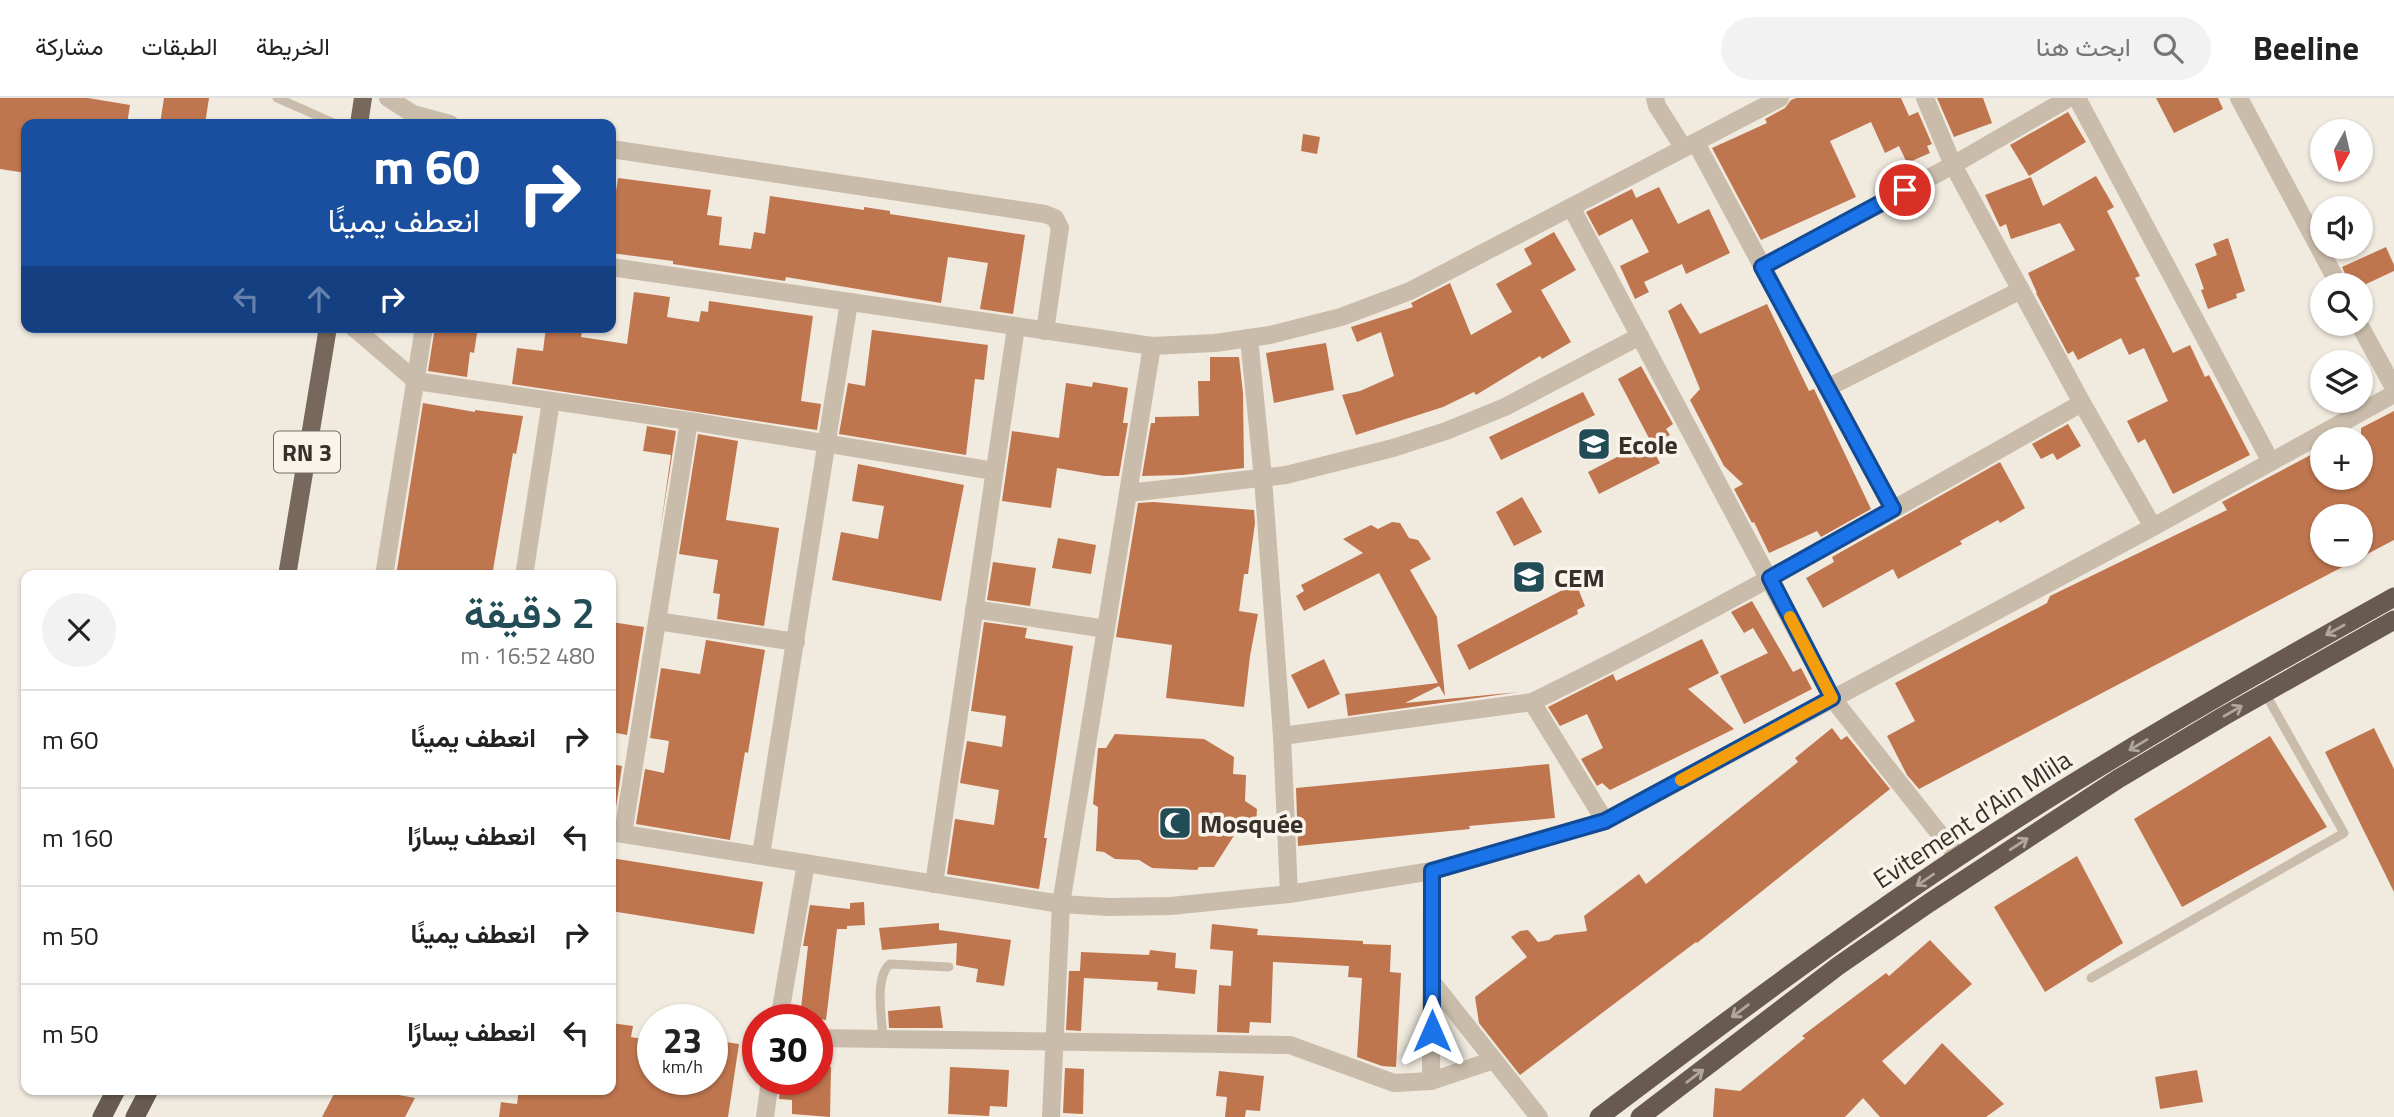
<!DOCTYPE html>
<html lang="ar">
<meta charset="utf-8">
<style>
:root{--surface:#fff;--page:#f2f2f2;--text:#222;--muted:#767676;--line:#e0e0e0;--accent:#224d56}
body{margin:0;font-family:"Titillium Web",Vazirmatn,sans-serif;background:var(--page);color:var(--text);direction:rtl;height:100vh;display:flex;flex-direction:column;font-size:26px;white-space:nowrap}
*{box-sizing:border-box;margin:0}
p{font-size:23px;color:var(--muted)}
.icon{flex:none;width:38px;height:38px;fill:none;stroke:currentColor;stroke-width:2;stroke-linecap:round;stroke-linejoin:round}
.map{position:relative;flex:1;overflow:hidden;direction:ltr}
.details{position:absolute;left:21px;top:472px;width:595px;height:525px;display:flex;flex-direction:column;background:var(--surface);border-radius:14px;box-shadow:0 2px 5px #0004;direction:rtl}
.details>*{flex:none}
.banner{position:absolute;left:21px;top:21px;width:595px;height:214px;border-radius:14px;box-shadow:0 2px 5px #0004;direction:rtl;background:#1a4fa0;color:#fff;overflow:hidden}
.needle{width:46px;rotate:188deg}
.fabs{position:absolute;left:2310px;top:21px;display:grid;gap:14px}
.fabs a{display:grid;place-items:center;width:63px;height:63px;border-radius:50%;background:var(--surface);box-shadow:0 2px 5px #0004;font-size:35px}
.speed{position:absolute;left:637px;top:906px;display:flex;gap:14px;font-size:35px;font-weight:700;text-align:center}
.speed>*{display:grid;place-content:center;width:91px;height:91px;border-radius:50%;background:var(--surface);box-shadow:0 2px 5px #0004;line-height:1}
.speed small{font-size:18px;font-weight:400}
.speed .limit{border:10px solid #d22;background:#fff;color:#111}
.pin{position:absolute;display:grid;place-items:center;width:60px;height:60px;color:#fff;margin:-30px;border:4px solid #fff;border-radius:50%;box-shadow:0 2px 7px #0007}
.me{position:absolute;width:77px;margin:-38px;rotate:0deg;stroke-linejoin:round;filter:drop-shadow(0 0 5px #0008)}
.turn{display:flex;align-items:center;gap:24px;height:147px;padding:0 21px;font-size:32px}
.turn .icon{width:91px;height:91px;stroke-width:2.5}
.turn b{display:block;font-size:49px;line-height:60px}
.lanes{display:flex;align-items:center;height:66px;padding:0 21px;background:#0003;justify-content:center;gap:35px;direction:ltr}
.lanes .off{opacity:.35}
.round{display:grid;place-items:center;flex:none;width:74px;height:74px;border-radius:37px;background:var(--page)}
.head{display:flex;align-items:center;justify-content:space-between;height:119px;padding:0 21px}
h1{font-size:42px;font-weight:600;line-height:52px;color:var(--accent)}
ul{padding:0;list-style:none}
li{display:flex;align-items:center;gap:21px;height:98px;padding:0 21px;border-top:2px solid var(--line)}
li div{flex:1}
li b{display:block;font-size:26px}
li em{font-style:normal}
header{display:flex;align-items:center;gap:42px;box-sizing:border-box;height:98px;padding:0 35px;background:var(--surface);border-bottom:2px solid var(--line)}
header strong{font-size:33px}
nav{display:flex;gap:38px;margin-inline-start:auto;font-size:24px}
.search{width:490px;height:63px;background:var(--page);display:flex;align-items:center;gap:18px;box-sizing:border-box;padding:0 24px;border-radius:38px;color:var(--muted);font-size:26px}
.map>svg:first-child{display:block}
.building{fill:#bf764f;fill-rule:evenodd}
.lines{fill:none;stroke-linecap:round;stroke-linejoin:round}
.service{stroke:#c9bcab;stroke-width:9}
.minor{stroke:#c9bcab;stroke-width:18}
.primary{stroke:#78685c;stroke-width:18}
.trunk{stroke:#685a4e;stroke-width:19}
.oneway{stroke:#b0a79c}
.route-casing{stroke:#114b97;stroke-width:18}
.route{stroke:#1a73e8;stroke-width:12}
.slow{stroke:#f59e0b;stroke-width:12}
.labels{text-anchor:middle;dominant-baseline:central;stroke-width:7;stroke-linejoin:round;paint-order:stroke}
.shield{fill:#f9f4eb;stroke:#716a64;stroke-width:2}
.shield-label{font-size:24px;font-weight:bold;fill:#372f2a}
.poi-label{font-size:26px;font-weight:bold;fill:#372f2a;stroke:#f9f4eb;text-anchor:start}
.street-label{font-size:26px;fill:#372f2a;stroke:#f9f4eb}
</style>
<header>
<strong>Beeline</strong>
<div class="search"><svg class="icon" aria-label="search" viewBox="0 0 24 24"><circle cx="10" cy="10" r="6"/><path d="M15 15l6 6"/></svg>ابحث هنا</div>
<nav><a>الخريطة</a><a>الطبقات</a><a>مشاركة</a></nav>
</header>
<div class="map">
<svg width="2394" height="1019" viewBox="0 0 2394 1019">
<rect width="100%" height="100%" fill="#f1eadf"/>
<g class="building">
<polygon points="0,0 88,0 130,7 127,26 26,26 26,75 0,71"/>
<polygon points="164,0 209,0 205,26 160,26"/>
<polygon points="1796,0 1901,0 1909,18 1918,14 1932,46 1927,48 1930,55 1907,65 1899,48 1885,55 1871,24 1830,43 1856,99 1761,142 1712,50 1767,25 1765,21 1785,10 1791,2"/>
<polygon points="1937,0 1983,0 1992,25 1954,39"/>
<polygon points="2156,0 2218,0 2223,11 2174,35"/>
<polygon points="2068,14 2086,44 2029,78 2010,47"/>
<polygon points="1303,36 1320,39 1317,56 1301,53"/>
<polygon points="2096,78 2114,109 2107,113 2140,178 2135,180 2173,255 2190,247 2205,279 2209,277 2250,357 2173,396 2145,341 2138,345 2127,323 2168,303 2144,250 2129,257 2121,240 2078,262 2073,253 2068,256 2036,195 2037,195 2028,175 2075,152 2060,125 2011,141 2006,126 2000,129 1985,97 2031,79 2043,108"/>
<polygon points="618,80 711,92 707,117 722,119 719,147 751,151 754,134 765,136 770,98 864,112 864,109 890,113 890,116 1025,137 1013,216 980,211 988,165 948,159 941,205 786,179 785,183 673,166 673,163 611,155 611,99 615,100"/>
<polygon points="1659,89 1678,126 1709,111 1730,155 1686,176 1682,166 1644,184 1649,194 1635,201 1620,168 1649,154 1632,121 1599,138 1586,114 1632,91 1636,100"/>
<polygon points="1554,134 1576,172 1541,192 1571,244 1542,261 1540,258 1476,297 1474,294 1443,309 1356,337 1342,297 1360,293 1394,278 1381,234 1357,244 1351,229 1413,209 1411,205 1450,185 1471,237 1512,214 1496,186 1532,166 1524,151"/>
<polygon points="2228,140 2245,193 2236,196 2237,200 2208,211 2201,192 2204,191 2195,166 2217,157 2213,146"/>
<polygon points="2386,149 2394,167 2394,173 2364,187 2350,187 2342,169"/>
<polygon points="634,194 670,199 667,219 699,224 701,213 708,214 709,203 813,218 801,303 821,306 817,332 512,286 517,250 543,253 546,229 583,229 581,239 627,246"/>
<polygon points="1681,205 1700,236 1767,206 1809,293 1814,291 1871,411 1821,439 1817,433 1769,455 1754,424 1752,425 1734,391 1743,386 1724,368 1690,302 1700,291 1668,213"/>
<polygon points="435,229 478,229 474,255 470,254 467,279 428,273"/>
<polygon points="872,232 988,247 984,282 975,281 966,357 839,336 848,285 865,288"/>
<polygon points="1326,245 1334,292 1274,305 1266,255"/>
<polygon points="1210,259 1239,259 1243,295 1244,370 1183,377 1142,378 1151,325 1155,325 1155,319 1199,318 1198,283 1210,283"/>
<polygon points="1641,268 1673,326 1666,331 1670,337 1652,346 1618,281"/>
<polygon points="1093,284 1128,290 1123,325 1128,325 1119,378 1104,378 1057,370 1051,410 1002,403 1012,333 1059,340 1066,285 1092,289"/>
<polygon points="1583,294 1595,317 1501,362 1489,339"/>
<polygon points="423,305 475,314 475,312 523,318 516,356 513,355 492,478 396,478"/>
<path d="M2394,313V442L1919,691L1907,677L1887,638L1915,623L1895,585L2047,505L2050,498L2227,412L2222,404L2322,351V380H2361V330ZM2322,418H2361V457H2322Z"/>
<polygon points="2068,326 2081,348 2057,362 2053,355 2041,361 2032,346"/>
<polygon points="647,328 676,333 660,434 671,357 643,353"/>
<polygon points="698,336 738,343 726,422 779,430 764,528 717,521 720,496 713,495 718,462 679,456"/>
<polygon points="1648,343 1660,365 1599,396 1588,374"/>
<polygon points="2000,364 2025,410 2000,425 1998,422 1960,443 1962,446 1898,481 1893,471 1823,510 1806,480 1834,464 1832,459"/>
<polygon points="858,366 964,387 941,503 832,482 841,434 878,441 884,408 852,403"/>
<polygon points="1522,399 1542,434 1514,448 1496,414"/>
<polygon points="1154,404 1254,412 1255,425 1248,476 1244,476 1239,513 1258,516 1250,558 1244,609 1166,600 1172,547 1116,539 1138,405"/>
<polygon points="1392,424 1400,425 1409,440 1418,442 1431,461 1410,472 1437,519 1445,598 1439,588 1405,605 1519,594 1348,618 1345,596 1438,585 1379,475 1304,513 1296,498 1304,493 1301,487 1363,455 1343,441 1371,427 1378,431"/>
<polygon points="1058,440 1096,447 1091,476 1052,470"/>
<polygon points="993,464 1036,470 1030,508 987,502"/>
<polygon points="1576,485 1585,508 1577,512 1578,516 1469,572 1457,547"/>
<polygon points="1752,503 1793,574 1801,570 1812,591 1744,626 1720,578 1768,555 1753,530 1744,535 1731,514"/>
<polygon points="611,524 644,529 627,637 611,634"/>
<polygon points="984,524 1027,530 1025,540 1073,548 1044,740 1047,740 1039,791 947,776 955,721 994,727 999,692 960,685 967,643 1002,649 1006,618 971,613"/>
<polygon points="1702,541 1719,575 1688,591 1734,631 1610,692 1602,685 1597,688 1581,661 1603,650 1587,616 1560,628 1548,609 1613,576 1616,583"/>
<polygon points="706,542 765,552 748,655 745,654 730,742 636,726 645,671 664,675 669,643 650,640 661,570 700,576"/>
<polygon points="1324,561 1340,596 1308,611 1291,577"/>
<polygon points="1832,630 1841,642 1847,638 1890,691 1697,845 1696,844 1520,977 1479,925 1475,899 1527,859 1511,839 1520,833 1528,832 1538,844 1549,842 1555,837 1587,833 1584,818 1639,776 1646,786 1798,664 1795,660"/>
<polygon points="2374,630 2394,671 2394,794 2325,654"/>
<polygon points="1115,636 1204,641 1234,659 1233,676 1246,677 1245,703 1257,711 1256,726 1242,725 1214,769 1199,769 1197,772 1152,770 1139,762 1115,761 1104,754 1096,753 1098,709 1093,706 1098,650 1106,650"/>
<polygon points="2270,638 2327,729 2182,809 2134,721"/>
<polygon points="611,666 622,668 614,723 611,723"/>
<polygon points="1549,666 1555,720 1469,728 1470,731 1298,748 1296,690"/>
<polygon points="2077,758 2123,845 2045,894 1994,809"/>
<polygon points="611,760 763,784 754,836 611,813"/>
<polygon points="864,804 865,827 847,828 847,831 837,831 826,922 800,919 808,848 803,848 810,807 850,811 850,805"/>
<polygon points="939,825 939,832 1011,842 1004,888 976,884 978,871 956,867 957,845 882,852 879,830"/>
<polygon points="1212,826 1258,831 1257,837 1363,843 1363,846 1391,847 1390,874 1401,875 1396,969 1382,968 1357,959 1362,880 1348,879 1349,868 1273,864 1271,925 1250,924 1249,935 1217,934 1219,887 1231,888 1233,853 1210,851"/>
<polygon points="1930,842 1972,886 1882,963 1905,987 1942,945 2004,1006 1986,1019 1880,1019 1863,1000 1845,1019 1713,1019 1715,990 1740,993 1805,940 1802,938 1886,875 1889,878"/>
<polygon points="1150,852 1176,855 1175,870 1197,872 1195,896 1157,892 1158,884 1084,880 1081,933 1066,932 1069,873 1080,873 1081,854 1149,857"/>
<polygon points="940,908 943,930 889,930 888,913"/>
<polygon points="611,925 633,928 631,939 653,943 653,982 712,982 712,942 739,946 728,1019 499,1019 501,1004 517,1006 519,992 611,992"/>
<polygon points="817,968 831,969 830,1019 792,1016 792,1002 779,1001 781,983 817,982"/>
<polygon points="950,969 1009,972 1007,1009 990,1008 989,1018 948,1016"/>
<polygon points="1065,970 1084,971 1083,1016 1063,1015"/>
<polygon points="2197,972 2203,1004 2160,1011 2155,979"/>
<polygon points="1219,973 1264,978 1260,1013 1246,1012 1245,1019 1225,1019 1227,999 1216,998"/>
<polygon points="336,992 371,992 415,1000 405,1019 322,1019"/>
</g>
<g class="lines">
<g class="service">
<polyline points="277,0 336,26"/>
<polyline points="2091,880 2344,735 2265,595"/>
<path d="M883,941C882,921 874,879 890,866L949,869"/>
</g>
<g class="minor">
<polyline points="388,0 413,16 450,26"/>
<polyline points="1655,0 1657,8 1683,49"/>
<polyline points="1925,0 1953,67 2082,305 2153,429"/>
<polyline points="2077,0 2271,364"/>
<polyline points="2239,0 2339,187"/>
<polyline points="1696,45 1893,411"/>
<polyline points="611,51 1045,116 1055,120 1060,130 1045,233"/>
<polyline points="1571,109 1832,600 1958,759"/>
<polyline points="611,169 1152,248 1215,245 1270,237 1341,219 1410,193 1780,0"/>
<polyline points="1762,169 1953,67 2069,0"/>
<polyline points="2359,226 2394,290"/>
<polyline points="353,229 416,283 689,323 994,373"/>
<polyline points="1249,240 1263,380 1282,638 1289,796"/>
<polyline points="1827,290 2021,192"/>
<polyline points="1129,395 1286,377 1393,350 1446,333 1505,309 1640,238"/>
<polyline points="384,478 424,229"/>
<polyline points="524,478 551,303"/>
<polyline points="974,511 1106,531"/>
<polyline points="657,523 796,544"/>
<path d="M1532,604C1719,513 1900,407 2082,305"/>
<polyline points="1282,638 1532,604 1605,723"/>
<polyline points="611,734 1061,806 1109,809 1171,808 1289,796 1432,773 1605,723 2153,429 2394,296"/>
<polyline points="623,736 689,323"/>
<polyline points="761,757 849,204"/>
<polyline points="934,786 1016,229"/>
<polyline points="1432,884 1539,1019"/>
<polyline points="779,922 806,765"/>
<polyline points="817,940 1290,947 1394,985 1431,983 1494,962"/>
<polyline points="1431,983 1432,773"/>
<polyline points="765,1019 770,982"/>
<polyline points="1051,1019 1061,806 1152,248"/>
</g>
<g class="primary">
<polyline points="359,26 363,0"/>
<polyline points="287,478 328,229"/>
</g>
<g class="trunk">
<polyline points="102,1019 116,992"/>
<polyline points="135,1019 149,992"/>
<path d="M1599,1019C1717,930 1835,841 1958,759C2099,665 2247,581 2394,499"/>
<polyline points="1640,1019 1838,868 1929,805 2118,681 2224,618 2394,522"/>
</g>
</g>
<defs><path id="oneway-shaft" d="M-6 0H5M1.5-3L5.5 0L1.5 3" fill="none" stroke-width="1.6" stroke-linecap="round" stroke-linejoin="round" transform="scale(1.75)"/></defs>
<g class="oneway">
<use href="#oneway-shaft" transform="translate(2335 532) rotate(151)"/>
<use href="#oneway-shaft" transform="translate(2233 613) rotate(-30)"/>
<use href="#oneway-shaft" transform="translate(2138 647) rotate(149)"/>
<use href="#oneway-shaft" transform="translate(2019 746) rotate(-33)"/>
<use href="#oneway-shaft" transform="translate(1925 782) rotate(146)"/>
<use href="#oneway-shaft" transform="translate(1740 913) rotate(143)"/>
<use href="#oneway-shaft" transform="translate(1695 978) rotate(-37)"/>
</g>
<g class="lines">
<defs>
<polyline id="route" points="1432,933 1432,773 1605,723 1832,600 1770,480 1893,411 1762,169 1905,92"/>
</defs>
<use href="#route" class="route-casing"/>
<use href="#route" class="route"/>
<polyline class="slow" points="1681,682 1832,600 1790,519"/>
</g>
<defs>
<symbol id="school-square" viewBox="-11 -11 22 22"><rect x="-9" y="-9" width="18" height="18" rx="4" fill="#224d56" stroke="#f9f4eb"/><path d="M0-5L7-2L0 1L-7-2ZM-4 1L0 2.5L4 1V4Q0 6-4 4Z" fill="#fff"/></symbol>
<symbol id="mosque-square" viewBox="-11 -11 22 22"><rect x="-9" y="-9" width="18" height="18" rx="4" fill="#224d56" stroke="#f9f4eb"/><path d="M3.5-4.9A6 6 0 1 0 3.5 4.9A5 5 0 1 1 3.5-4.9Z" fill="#fff"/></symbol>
</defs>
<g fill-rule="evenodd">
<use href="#school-square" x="1575" y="327" width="38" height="38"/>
<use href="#school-square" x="1510" y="460" width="38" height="38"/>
<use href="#mosque-square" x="1156" y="706" width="38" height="38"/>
</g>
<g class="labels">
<rect class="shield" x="274" y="333.5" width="66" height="41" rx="5"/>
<g class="shield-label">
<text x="307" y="354">RN 3</text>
</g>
<g class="poi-label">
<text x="1618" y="346">Ecole</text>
<text x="1554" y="479">CEM</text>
<text x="1200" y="725">Mosquée</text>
</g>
<g class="street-label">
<text transform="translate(1972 721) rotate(-33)">Evitement d'Ain Mlila</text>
</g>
</g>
</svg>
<div class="fabs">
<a><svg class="needle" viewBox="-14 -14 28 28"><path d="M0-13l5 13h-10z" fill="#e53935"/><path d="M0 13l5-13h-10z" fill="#767676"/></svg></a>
<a><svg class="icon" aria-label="sound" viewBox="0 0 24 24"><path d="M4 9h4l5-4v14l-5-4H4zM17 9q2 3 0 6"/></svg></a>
<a><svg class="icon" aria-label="search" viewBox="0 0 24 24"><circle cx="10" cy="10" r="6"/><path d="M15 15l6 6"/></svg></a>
<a><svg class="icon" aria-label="layers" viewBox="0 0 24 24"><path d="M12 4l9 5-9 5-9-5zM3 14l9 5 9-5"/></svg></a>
<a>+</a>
<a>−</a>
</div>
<div class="speed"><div>23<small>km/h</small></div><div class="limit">30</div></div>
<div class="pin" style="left:1905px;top:92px;background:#d93025"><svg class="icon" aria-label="arrive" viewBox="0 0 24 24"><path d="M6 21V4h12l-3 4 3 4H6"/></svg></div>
<svg class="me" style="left:1432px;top:933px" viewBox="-20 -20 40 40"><path d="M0-17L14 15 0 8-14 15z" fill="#1a73e8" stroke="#fff" stroke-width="4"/></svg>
<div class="banner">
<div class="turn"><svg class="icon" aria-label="right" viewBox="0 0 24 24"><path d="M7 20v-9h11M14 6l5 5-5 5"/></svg><div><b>60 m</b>انعطف يمينًا</div></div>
<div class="lanes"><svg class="icon off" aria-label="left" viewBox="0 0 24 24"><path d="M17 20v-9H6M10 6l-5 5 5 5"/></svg><svg class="icon off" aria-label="ahead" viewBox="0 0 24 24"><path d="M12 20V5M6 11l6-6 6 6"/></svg><svg class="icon" aria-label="right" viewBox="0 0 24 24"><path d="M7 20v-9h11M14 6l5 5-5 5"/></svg></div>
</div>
<section class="details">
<div class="head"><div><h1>2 دقيقة</h1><p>480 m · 16:52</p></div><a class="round"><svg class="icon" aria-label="close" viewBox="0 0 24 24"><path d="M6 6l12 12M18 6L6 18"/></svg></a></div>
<ul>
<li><svg class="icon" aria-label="right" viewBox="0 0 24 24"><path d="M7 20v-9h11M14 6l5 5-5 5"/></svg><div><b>انعطف يمينًا</b></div><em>60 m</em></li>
<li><svg class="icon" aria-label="left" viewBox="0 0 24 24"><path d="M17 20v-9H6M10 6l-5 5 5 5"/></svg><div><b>انعطف يسارًا</b></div><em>160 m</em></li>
<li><svg class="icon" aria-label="right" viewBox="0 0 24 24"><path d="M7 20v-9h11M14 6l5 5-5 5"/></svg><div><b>انعطف يمينًا</b></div><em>50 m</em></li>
<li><svg class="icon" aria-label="left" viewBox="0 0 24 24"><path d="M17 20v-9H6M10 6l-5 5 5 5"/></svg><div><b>انعطف يسارًا</b></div><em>50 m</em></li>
</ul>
</section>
</div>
